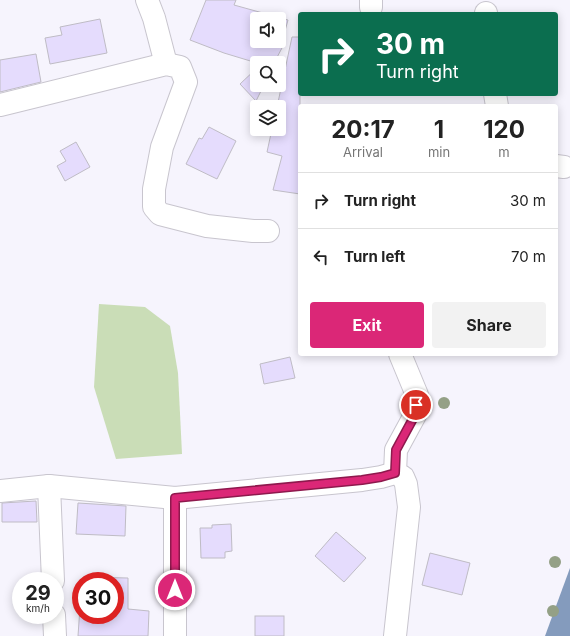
<!DOCTYPE html>
<style>
:root{--surface:#fff;--page:#f2f2f2;--text:#222;--muted:#767676;--line:#e0e0e0;--accent:#db2777}
body{margin:0;font-family:Inter,sans-serif;background:var(--page);color:var(--text);height:100vh;display:flex;flex-direction:column;font-size:15px;white-space:nowrap}
*{box-sizing:border-box;margin:0}
p{font-size:13px;color:var(--muted)}
.icon{flex:none;width:22px;height:22px;fill:none;stroke:currentColor;stroke-width:2;stroke-linecap:round;stroke-linejoin:round}
.map{position:relative;flex:1;overflow:hidden}
.side{position:absolute;left:298px;top:104px;width:260px;height:252px;display:flex;flex-direction:column;background:var(--surface);border-radius:4px;box-shadow:0 2px 10px #0003}
.side>*{flex:none}
.hud{position:absolute;left:298px;top:12px;width:260px;height:84px;border-radius:4px;box-shadow:0 2px 10px #0003;background:#0b6e4f;color:#fff;overflow:hidden}
.controls{position:absolute;left:250px;top:12px;display:grid;gap:8px}
.controls a{display:grid;place-items:center;width:36px;height:36px;border-radius:4px;background:var(--surface);box-shadow:0 2px 10px #0003;font-size:20px}
.speed{position:absolute;left:12px;top:572px;display:flex;gap:8px;font-size:20px;font-weight:700;text-align:center}
.speed>*{display:grid;place-content:center;width:52px;height:52px;border-radius:50%;background:var(--surface);box-shadow:0 2px 10px #0003;line-height:1}
.speed small{font-size:10px;font-weight:400}
.speed .limit{border:6px solid #d22;background:#fff;color:#111}
.pin{position:absolute;display:grid;place-items:center;width:34px;height:34px;color:#fff;margin:-17px;border:2px solid #fff;border-radius:50%;box-shadow:0 1px 4px #0007}
.me{position:absolute;width:44px;margin:-22px;rotate:0deg;stroke-linejoin:round;filter:drop-shadow(0 0 3px #0008)}
.turn{display:flex;align-items:center;gap:14px;height:84px;padding:0 12px;font-size:18px}
.turn .icon{width:52px;height:52px;stroke-width:2.5}
.turn b{display:block;font-size:28px;line-height:34px}
.eta{display:flex;justify-content:space-evenly;align-items:center;height:68px;text-align:center}
.eta b{font-size:24px;font-weight:700;line-height:28px}
.cta{display:flex;gap:8px;margin-top:auto;padding:8px 12px}
.cta a{flex:1;height:46px;border-radius:4px;background:var(--accent);color:#fff;font-size:16px;font-weight:700;line-height:46px;text-align:center}
.cta a+a{background:var(--page);color:var(--text)}
ul{padding:0;list-style:none}
li{display:flex;align-items:center;gap:12px;height:56px;padding:0 12px;border-top:1px solid var(--line)}
li div{flex:1}
li b{display:block;font-size:15px}
li em{font-style:normal}
.map>svg:first-child{display:block}
.green{fill:#caddb7}
.water{fill:#849bbd}
.building{fill:#e5dcfd;stroke:#bfbcc5;fill-rule:evenodd}
.lines{fill:none;stroke-linecap:round;stroke-linejoin:round}
.minor-casing{stroke:#c8c5ce;stroke-width:24}
.minor{stroke:#fff;stroke-width:22}
.tree{fill:#94a086}
.route-casing{stroke:#8e194d;stroke-width:10}
.route{stroke:#db2777;stroke-width:7}
</style>
<div class="map">
<svg width="570" height="636" viewBox="0 0 570 636">
<rect width="100%" height="100%" fill="#f6f4fd"/>
<polygon class="green" points="99,304 145,307 170,326 178,373 182,454 116,459 94,387"/>
<polygon class="water" points="570,568 570,636 545,636"/>
<g class="building">
<path d="M206,0H236L234,5L288,20L281,45L283,46L274,63H257L224,53L190,40ZM257,19H279V41H257Z"/>
<polygon points="100,19 107,53 50,64 45,38 62,35 60,27"/>
<polygon points="292,37 300,37 300,194 273,190 282,156 267,152 272,129 279,129 279,107 277,107"/>
<polygon points="36,54 41,82 0,92 0,60"/>
<polygon points="257,68 257,85 264,85 256,101 240,84"/>
<polygon points="209,127 236,141 217,179 186,164 199,138 202,139"/>
<polygon points="76,142 90,167 65,181 57,166 66,161 60,151"/>
<polygon points="290,357 295,378 264,384 260,364"/>
<polygon points="36,501 37,522 2,522 2,503"/>
<polygon points="78,503 126,506 125,536 76,534"/>
<polygon points="231,524 232,551 225,552 225,558 201,558 200,528 212,528 212,525"/>
<polygon points="336,532 366,558 344,582 315,556"/>
<polygon points="430,553 470,563 462,595 422,585"/>
<polygon points="83,577 128,578 128,609 149,611 148,636 78,636 80,607 81,607 81,615 115,615 115,581 83,581"/>
<rect x="255" y="616" width="29" height="20"/>
</g>
<g class="lines">
<defs>
<g id="minor">
<polyline points="147,0 154,18 166,64"/>
<polyline points="371,0 371,7"/>
<polyline points="486,13 486,14"/>
<polyline points="495,94 497,106"/>
<polyline points="0,105 166,64 180,67 186,82 162,147 154,189 154,207 160,214 207,226 253,231 268,231"/>
<polyline points="556,166 564,167"/>
<polyline points="395,473 396,450 415,415 417,395 400,354"/>
<polyline points="49,486 53,581"/>
<polyline points="0,491 49,486 175,498 362,480 381,477 395,473 403,477 406,484 409,507 395,636"/>
<polyline points="175,498 175,636"/>
<polyline points="54,615 55,636"/>
</g>
</defs>
<use href="#minor" class="minor-casing"/>
<use href="#minor" class="minor"/>
</g>
<g class="tree">
<circle cx="444" cy="403" r="6"/>
<circle cx="555" cy="562" r="6"/>
<circle cx="553" cy="611" r="6"/>
</g>
<g class="lines">
<defs>
<polyline id="route" points="175,590 175,498 362,480 381,477 395,473 396,450 415,415 416,405"/>
</defs>
<use href="#route" class="route-casing"/>
<use href="#route" class="route"/>
</g>
</svg>
<div class="controls">
<a><svg class="icon" aria-label="sound" viewBox="0 0 24 24"><path d="M4 9h4l5-4v14l-5-4H4zM17 9q2 3 0 6"/></svg></a>
<a><svg class="icon" aria-label="search" viewBox="0 0 24 24"><circle cx="10" cy="10" r="6"/><path d="M15 15l6 6"/></svg></a>
<a><svg class="icon" aria-label="layers" viewBox="0 0 24 24"><path d="M12 4l9 5-9 5-9-5zM3 14l9 5 9-5"/></svg></a>
</div>
<div class="speed"><div>29<small>km/h</small></div><div class="limit">30</div></div>
<div class="pin" style="left:416px;top:405px;background:#d93025"><svg class="icon" aria-label="arrive" viewBox="0 0 24 24"><path d="M6 21V4h12l-3 4 3 4H6"/></svg></div>
<svg class="me" style="left:175px;top:590px" viewBox="-20 -20 40 40"><circle r="17" fill="#db2777" stroke="#fff" stroke-width="3"/><path d="M0-11L8 9 0 5-8 9z" fill="#fff"/></svg>
<div class="hud">
<div class="turn"><svg class="icon" aria-label="right" viewBox="0 0 24 24"><path d="M7 20v-9h11M14 6l5 5-5 5"/></svg><div><b>30 m</b>Turn right</div></div>
</div>
<section class="side">
<div class="eta">
<div><b>20:17</b><p>Arrival</p></div>
<div><b>1</b><p>min</p></div>
<div><b>120</b><p>m</p></div>
</div>
<ul>
<li><svg class="icon" aria-label="right" viewBox="0 0 24 24"><path d="M7 20v-9h11M14 6l5 5-5 5"/></svg><div><b>Turn right</b></div><em>30 m</em></li>
<li><svg class="icon" aria-label="left" viewBox="0 0 24 24"><path d="M17 20v-9H6M10 6l-5 5 5 5"/></svg><div><b>Turn left</b></div><em>70 m</em></li>
</ul>
<div class="cta"><a>Exit</a><a>Share</a></div>
</section>
</div>
